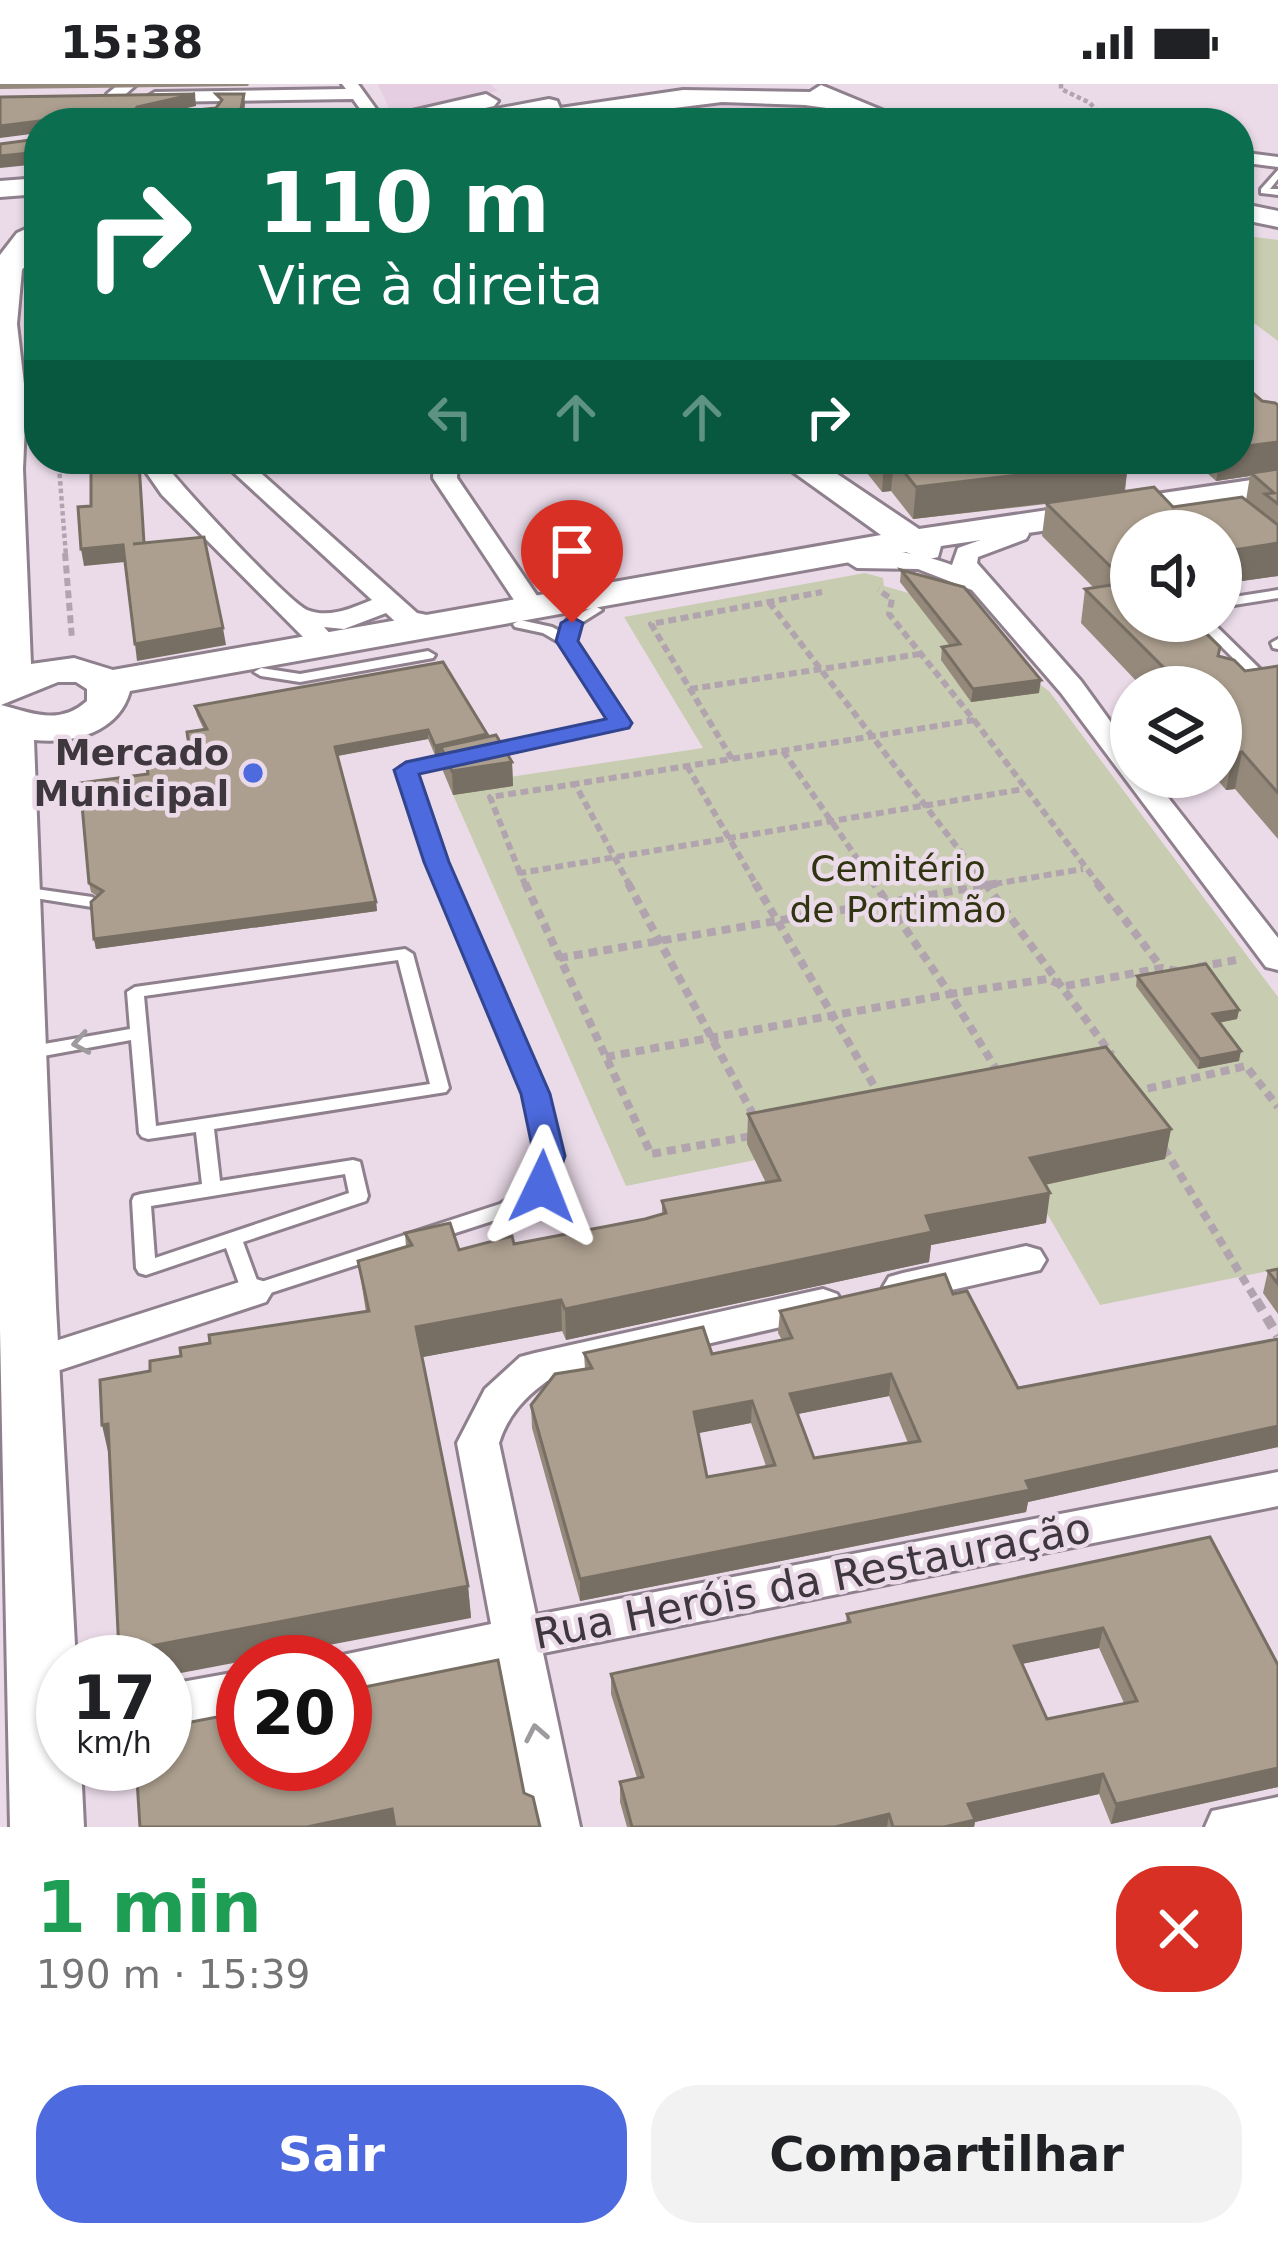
<!DOCTYPE html>
<html lang="pt">
<meta charset="utf-8">
<style>
:root{--surface:#fff;--page:#f2f2f2;--text:#202124;--muted:#757577;--accent:#4d6ade}
body{margin:0;font-family:"DejaVu Sans",sans-serif;background:var(--page);color:var(--text);height:100vh;display:flex;flex-direction:column;font-size:45px;white-space:nowrap}
*{box-sizing:border-box;margin:0}
p{font-size:39px;color:var(--muted)}
.icon{flex:none;width:66px;height:66px;fill:none;stroke:currentColor;stroke-width:2;stroke-linecap:round;stroke-linejoin:round}
.map{position:relative;height:1743px;overflow:hidden}
.side{display:flex;flex-direction:column;background:var(--surface);flex:1}
.side>*{flex:none}
.guide{position:absolute;left:24px;top:24px;width:1230px;height:366px;border-radius:48px;box-shadow:0 3px 9px #0004;background:#0b6e4f;color:#fff;overflow:hidden}
.buttons{position:absolute;left:1110px;top:426px;display:grid;gap:24px}
.buttons a{display:grid;place-items:center;width:132px;height:132px;border-radius:50%;background:var(--surface);box-shadow:0 3px 9px #0004;font-size:60px}
.speed{position:absolute;left:36px;top:1551px;display:flex;gap:24px;font-size:60px;font-weight:700;text-align:center}
.speed>*{display:grid;place-content:center;width:156px;height:156px;border-radius:50%;background:var(--surface);box-shadow:0 3px 9px #0004;line-height:1}
.speed small{font-size:30px;font-weight:400}
.speed .limit{border:18px solid #d22;background:#fff;color:#111}
.pin{position:absolute;display:grid;place-items:center;width:102px;height:102px;color:#fff;margin:-123px -51px;border-radius:50% 50% 50% 0;rotate:-45deg;box-shadow:0 0 12px #0007}
.pin .icon{rotate:45deg}
.me{position:absolute;width:132px;margin:-66px;rotate:2deg;stroke-linejoin:round;filter:drop-shadow(0 0 9px #0008)}
.turn{display:flex;align-items:center;gap:42px;height:252px;padding:0 36px;font-size:54px}
.turn .icon{width:156px;height:156px;stroke-width:2.5}
.turn b{display:block;font-size:84px;line-height:102px}
.lanes{display:flex;align-items:center;height:114px;padding:0 36px;background:#0003;justify-content:center;gap:60px;direction:ltr}
.lanes .off{opacity:.35}
.round{display:grid;place-items:center;flex:none;width:126px;height:126px;border-radius:48px;background:var(--page)}
.summary{display:flex;align-items:center;justify-content:space-between;height:204px;padding:0 36px}
h1{font-size:72px;font-weight:700;line-height:90px;color:#1e9e55}
.action{display:flex;gap:24px;margin-top:auto;padding:24px 36px}
.action a{flex:1;height:138px;border-radius:48px;background:var(--accent);color:#fff;font-size:48px;font-weight:700;line-height:138px;text-align:center}
.action a+a{background:var(--page);color:var(--text)}
.status{display:flex;justify-content:space-between;align-items:center;height:84px;padding:0 60px;background:var(--surface);direction:ltr}
.status svg{height:33px;fill:currentColor}
.map>svg:first-child{display:block}
.built{fill:#e5cee2}
.green{fill:#c8ccb0}
.lines{fill:none;stroke-linecap:round;stroke-linejoin:round}
.lane-casing{stroke:#8f808e;stroke-width:6}
.street-casing{stroke:#8f808e;stroke-width:6}
.secondary-casing{stroke:#8f808e;stroke-width:6}
.path-far3{stroke:#b1a4af;stroke-width:4.5;stroke-dasharray:4.5 3;stroke-linecap:butt}
.path-far2{stroke:#b1a4af;stroke-width:6;stroke-dasharray:8 4.5;stroke-linecap:butt}
.path-far1{stroke:#b1a4af;stroke-width:8;stroke-dasharray:9 6;stroke-linecap:butt}
.path{stroke:#b1a4af;stroke-width:10;stroke-dasharray:12 8;stroke-linecap:butt}
.lane{fill:#fff;fill-rule:evenodd}
.street{fill:#fff;fill-rule:evenodd}
.secondary{fill:#fff;fill-rule:evenodd}
.wall{fill:#94897b;fill-rule:evenodd}
.shaded-wall{fill:#786f64}
.building{fill:#ac9f8f;stroke:#786f64;stroke-width:3;fill-rule:evenodd}
.oneway{stroke:#9e9b9e}
.route{fill:#4d6ade;stroke:#324590;stroke-width:3}
.poi-dot{fill:#4d6ade;stroke:#ebdbe9;stroke-width:4.5}
.labels{text-anchor:middle;dominant-baseline:central;stroke-width:9;stroke-linejoin:round;paint-order:stroke}
.poi-label{font-size:36px;font-weight:bold;fill:#3e373d;stroke:#ebdbe9;text-anchor:end}
.park-label{font-size:36px;fill:#313410;stroke:#ebdbe9}
.near-street-label{font-size:42px;fill:#3e373d;stroke:#ebdbe9}
</style>
<div class="status"><b>15:38</b><svg viewBox="0 0 49 12"><path d="M0 12V9h3v3zM5 12V6h3v6zM10 12V3h3v9zM15 12V0h3v12zM26 1h20v11H26zM47 4h2v5h-2z"/></svg></div>
<div class="map">
<svg width="1278" height="1743" viewBox="0 0 1278 1743">
<rect width="100%" height="100%" fill="#ebdbe9"/>
<g class="built">
<polygon points="378,0 490,0 498,7 391,29"/>
<polygon points="690,10 830,22 879,39 548,39"/>
</g>
<g class="green">
<polygon points="1239,151 1278,156 1278,257 1239,228"/>
<polygon points="865,489 883,494 884,502 919,512 1049,607 1278,913 1278,1185 1100,1221 989,1029 626,1102 449,702 703,664 624,533"/>
</g>
<g class="lines">
<defs>
<g id="lane">
<polygon points="752,32 823,33 827,35 823,37 749,36"/>
<polygon points="1278,86 1278,95 1270,105 1278,105 1278,111 1261,109 1261,105"/>
<polygon points="6,171 12,171 39,185 39,192 6,175"/>
<polygon points="1278,506 1278,514 1221,523 1221,515"/>
<polygon points="595,522 602,526 578,541 574,557 628,639 626,642 487,672 482,671 480,668 482,665 612,637 562,560 543,549 515,543 513,540 520,536 552,543 563,549 567,536"/>
<polygon points="1196,537 1211,537 1269,594 1269,600 1259,600"/>
<polygon points="1278,555 1278,565 1273,564 1271,559"/>
<polygon points="428,567 435,571 433,574 300,598 261,592 254,588 261,584 300,590"/>
<path d="M462,669L469,673L467,676L414,688L445,778L545,1010L558,1072L548,1108L514,1130L252,1215L245,1213L242,1208L226,1164L146,1191L139,1189L136,1184L132,1117L134,1112L141,1110L202,1100L196,1048L148,1055L142,1053L139,1049L131,956L27,975L18,969L27,963L130,945L127,908L135,903L405,865L413,870L449,1004L446,1008L214,1045L220,1097L353,1076L360,1078L368,1112L366,1117L243,1158L258,1199L500,1120L532,1100L540,1072L527,1010L429,778L399,686L401,683ZM398,876L430,1000L156,1042L144,912ZM345,1090L349,1109L155,1174L151,1122Z"/>
<polygon points="22,803 92,813 100,818 92,823 16,811 14,808 16,805"/>
</g>
<g id="street">
<polygon points="119,0 137,0 119,16 107,16 107,10"/>
<polygon points="342,0 358,0 379,29 373,39 357,39 363,29 353,15 155,18 147,13 155,8 346,5"/>
<polygon points="1239,68 1278,73 1278,83 1239,78"/>
<polygon points="39,301 39,315 10,324 0,318 2,312"/>
<path d="M137,375H161C177,398 287,517 307,526C329,535 352,524 372,516L219,375H245L417,529L451,536L455,542L442,550L399,541L386,529L344,545L324,543L341,562L328,570L318,568L162,411Z"/>
<polygon points="434,375 458,375 457,394 546,525 542,531 524,531 433,394"/>
<path d="M1017,443L1026,445L1029,450L1026,455L978,473L977,479L1081,597L1131,666V693H1152L1278,854V886L1266,883L1061,609L972,506L918,485L857,484L844,476C867,457 925,471 952,481L958,464Z"/>
<polygon points="1026,1162 1040,1166 1046,1176 1040,1186 903,1217 889,1213 883,1203 889,1193 903,1189"/>
<polygon points="252,1194 266,1198 272,1208 266,1218 33,1295 18,1291 12,1280 18,1269"/>
<path d="M823,1205L837,1210L843,1220L837,1230L547,1297C524,1314 508,1331 499,1359L536,1531L1278,1388V1422L543,1569L580,1743H530L498,1578L345,1608V1578H326L328,1574L491,1540L457,1359L485,1305L520,1273L535,1269Z"/>
<polygon points="243,1587 243,1629 165,1643 165,1601"/>
<polygon points="1278,1713 1278,1743 1205,1743 1212,1727"/>
</g>
<g id="secondary">
<polygon points="821,1 913,39 879,39 848,27 805,21 722,18 555,39 447,39 459,32 549,15 557,17 560,24 683,6 810,8"/>
<polygon points="486,10 498,17 494,22 422,39 379,39 382,34"/>
<polygon points="39,94 39,110 0,113 0,97"/>
<polygon points="1239,119 1278,127 1278,143 1239,135"/>
<path d="M39,139V159L22,186L17,240L26,317L23,385L31,580L74,574L113,586L881,451L775,375H815L919,445L1278,392V412L941,462L938,473L925,476L906,468L130,607C119,648 74,660 34,656L56,1223L76,1578H63V1680H81L84,1743H10L0,1246V171L17,149ZM58,598H76L87,605V617C59,642 32,629 1,621Z"/>
</g>
</defs>
<use href="#lane" class="lane-casing"/>
<use href="#street" class="street-casing"/>
<use href="#secondary" class="secondary-casing"/>
<g class="path-far3">
<polyline points="1061,0 1061,5 1090,19 1107,39"/>
<polyline points="44,378 59,383 66,472"/>
</g>
<g class="path-far2">
<polyline points="65,469 72,555"/>
<polyline points="769,518 987,802"/>
<polyline points="690,605 920,570"/>
<polyline points="974,636 1100,802"/>
<polyline points="783,667 876,802"/>
<polyline points="732,675 651,540 822,508"/>
<polyline points="687,682 757,802"/>
<polyline points="520,789 490,713 575,700"/>
<polyline points="526,802 520,789 1024,705"/>
<polyline points="630,802 575,700 974,636 889,530 892,515 878,506"/>
<polyline points="982,802 1083,785"/>
</g>
<g class="path-far1">
<polyline points="525,799 651,1070 757,1051"/>
<polyline points="628,799 755,1034"/>
<polyline points="755,799 880,1012"/>
<polyline points="985,799 1112,971"/>
<polyline points="1097,799 1161,883"/>
<polyline points="559,874 1000,799"/>
<polyline points="1198,883 1236,876"/>
<polyline points="606,973 950,910 874,799"/>
<polyline points="998,988 950,910 1047,895 1065,902 1162,884 1177,887"/>
<polyline points="1136,1014 1146,1005 1246,982 1278,1023"/>
<polyline points="1164,1064 1258,1219"/>
</g>
<polyline class="path" points="1256,1216 1278,1252"/>
<use href="#lane" class="lane"/>
<use href="#street" class="street"/>
<use href="#secondary" class="secondary"/>
</g>
<g class="wall">
<polygon points="0,0 249,0 248,2 0,5"/>
<path d="M1262,317L1278,321V492L1221,500V447L1131,537L1218,572L1245,587L1278,582V755L1235,705L1226,706L1215,693H1221V603H1142L1081,539L1085,505L1094,504L1042,452L1046,420L913,435L891,407L882,408L856,375H1239ZM1197,380L1216,397L1250,392L1246,416L1173,423L1125,408L1127,388Z"/>
<polygon points="901,486 1039,609 971,618 941,576 942,563 950,562 900,498"/>
<polygon points="195,622 487,650 512,678 513,702 453,711 443,687 441,670 435,671 428,655 338,672 376,818 377,827 96,865 94,855 97,812 91,808 89,799 148,690 191,675 204,646 197,631"/>
<polygon points="1137,892 1239,926 1237,935 1219,939 1239,977 1198,985 1136,902"/>
<polygon points="748,1030 1171,1045 1165,1075 1045,1100 1046,1139 931,1161 929,1178 566,1256 562,1247 422,1273 468,1502 471,1534 150,1287 210,1259 366,1228 358,1177 406,1163 405,1149 459,1166 514,1160 645,1135 662,1130 662,1117 766,1099 747,1060"/>
<polygon points="1278,1185 1278,1230 1263,1209 1268,1187"/>
<path d="M953,1210L1018,1304L1278,1255V1363L1028,1418L1026,1428L580,1517L532,1344L531,1321L585,1285L584,1269L712,1270L782,1256L778,1249L780,1227ZM889,1312L908,1359L814,1374L797,1330ZM751,1339L766,1382L707,1393L698,1349Z"/>
<path d="M1210,1453L1278,1581V1703L1111,1740L1099,1710L975,1738L974,1743H627L620,1718V1698L637,1694L611,1610V1590L846,1539L847,1530ZM1099,1564L1124,1619L1047,1635L1022,1580Z"/>
</g>
<g class="shaded-wall">
<polygon points="195,10 196,22 139,35 134,28 137,23"/>
<polygon points="244,10 245,21 242,39 238,39"/>
<polygon points="40,37 39,49 0,54 0,42"/>
<polygon points="39,68 39,80 0,84 0,72"/>
<polygon points="1278,358 1278,389 1251,389 1250,392 1216,397 1220,375 1239,375 1239,363"/>
<polygon points="894,375 891,407 882,408 884,376"/>
<polygon points="1107,375 1198,375 1197,380 1127,388 1124,410 913,435 916,403"/>
<polygon points="1278,459 1278,492 1221,500 1221,468"/>
<polygon points="123,461 125,478 84,482 81,465"/>
<polygon points="1131,481 1131,514 1107,518 1112,484"/>
<polygon points="223,544 226,561 137,577 135,560"/>
<polygon points="1041,596 1039,609 971,618 973,605"/>
<polygon points="428,646 428,655 336,672 335,663"/>
<polygon points="487,650 488,660 441,663 441,670 435,671 435,662"/>
<polygon points="1242,668 1235,705 1226,706 1233,670"/>
<polygon points="512,678 513,702 453,711 452,687"/>
<polygon points="376,818 377,827 96,865 94,855"/>
<polygon points="1239,926 1237,935 1211,940 1213,930"/>
<polygon points="1241,967 1239,977 1198,985 1200,975"/>
<polygon points="1171,1045 1165,1075 1026,1105 1030,1074"/>
<polygon points="1050,1109 1046,1139 931,1161 929,1178 566,1256 565,1225 926,1132"/>
<polygon points="561,1216 562,1247 418,1274 416,1243"/>
<polygon points="891,1290 889,1312 788,1332 790,1310"/>
<polygon points="752,1317 751,1339 694,1350 694,1328"/>
<polygon points="108,1340 109,1372 102,1341"/>
<polygon points="1278,1342 1278,1363 1028,1418 1026,1428 580,1517 580,1495"/>
<polygon points="468,1502 471,1534 165,1592 165,1578 122,1578 119,1568"/>
<polygon points="1103,1544 1099,1564 1011,1582 1014,1562"/>
<polygon points="1278,1684 1278,1703 1111,1740 1116,1720"/>
<polygon points="1103,1690 1099,1710 975,1738 974,1743 944,1743 968,1720"/>
<polygon points="392,1725 394,1743 307,1743"/>
<polygon points="889,1730 887,1743 835,1743"/>
</g>
<g class="building">
<polygon points="195,10 137,23 134,28 139,32 216,24 222,16 216,10 244,10 238,39 40,39 40,37 0,42 0,13"/>
<polygon points="764,28 775,39 671,39 667,35"/>
<polygon points="39,45 39,68 0,72 0,60 38,55"/>
<polygon points="1239,297 1262,317 1275,319 1278,321 1278,358 1239,363"/>
<polygon points="91,375 124,375 124,380 139,379 144,459 133,460 204,453 223,544 135,560 123,461 81,465 78,423 91,422"/>
<polygon points="894,375 1126,375 1129,378 916,403"/>
<polygon points="1278,385 1278,420 1265,410 1274,409 1251,389"/>
<polygon points="1154,403 1173,423 1242,413 1278,441 1278,459 1221,468 1221,447 1131,447 1131,481 1112,484 1046,419"/>
<polygon points="901,486 964,503 1041,596 973,605 942,563 960,560"/>
<polygon points="1131,498 1131,537 1193,537 1220,563 1218,572 1234,576 1245,587 1278,582 1278,709 1242,668 1233,670 1221,657 1221,603 1173,603 1169,598 1177,597 1085,505"/>
<polygon points="443,578 487,650 435,662 428,646 335,663 376,818 94,855 91,818 103,807 89,799 80,699 148,690 147,682 191,675 187,648 207,645 195,622"/>
<polygon points="496,651 512,678 452,687 441,663"/>
<polygon points="1206,880 1239,926 1213,930 1241,967 1200,975 1137,892"/>
<polygon points="1106,963 1171,1045 1030,1074 1050,1109 926,1132 932,1148 565,1225 561,1216 416,1243 468,1502 119,1568 108,1340 102,1341 100,1296 150,1287 150,1277 181,1272 180,1264 210,1259 209,1251 369,1227 358,1177 412,1161 405,1149 450,1139 459,1166 512,1152 514,1160 645,1135 666,1129 662,1117 780,1096 748,1030"/>
<polygon points="1278,1185 1278,1200 1268,1187"/>
<path d="M945,1190L953,1210L967,1207L1018,1304L1278,1255V1342L1026,1397L1030,1406L580,1495L531,1321L555,1290L592,1284L584,1269L703,1243L712,1270L792,1254L780,1227ZM891,1290L920,1357L814,1374L790,1310ZM752,1317L775,1381L707,1393L694,1328Z"/>
<path d="M1210,1453L1278,1581V1684L1116,1720L1103,1690L968,1720L975,1736L944,1743H893L889,1730L835,1743H632L620,1698L643,1693L611,1590L850,1538L847,1530ZM1103,1544L1137,1617L1047,1635L1014,1562Z"/>
<polygon points="498,1576 524,1709 533,1713 540,1743 395,1743 392,1725 307,1743 140,1743 136,1680 165,1680 165,1643 243,1628 243,1680 345,1680 345,1607"/>
</g>
<defs><path id="oneway-chevron" d="M-2-3.5L2.5 0L-2 3.5" fill="none" stroke-width="1.6" stroke-linecap="round" stroke-linejoin="round" transform="scale(3)"/></defs>
<g class="oneway">
<use href="#oneway-chevron" transform="translate(81 959) rotate(170)"/>
<use href="#oneway-chevron" transform="translate(536 1649) rotate(-101)"/>
</g>
<polygon class="route" points="572,533 583,539 578,557 632,639 629,644 419,690 449,778 550,1010 565,1072 552,1111 531,1111 526,1103 534,1072 521,1010 424,778 394,686 406,678 606,635 556,557 561,539"/>
<circle class="poi-dot" cx="253" cy="689" r="12"/>
<g class="labels">
<g class="poi-label">
<text x="229" y="668">Mercado<tspan x="229" dy="41">Municipal</tspan></text>
</g>
<g class="park-label">
<text x="898" y="784">Cemitério<tspan x="898" dy="41">de Portimão</tspan></text>
</g>
<g class="near-street-label">
<text transform="translate(812 1497) rotate(-11)">Rua Heróis da Restauração</text>
</g>
</g>
</svg>
<div class="buttons">
<a><svg class="icon" aria-label="sound" viewBox="0 0 24 24"><path d="M4 9h4l5-4v14l-5-4H4zM17 9q2 3 0 6"/></svg></a>
<a><svg class="icon" aria-label="layers" viewBox="0 0 24 24"><path d="M12 4l9 5-9 5-9-5zM3 14l9 5 9-5"/></svg></a>
</div>
<div class="speed"><div>17<small>km/h</small></div><div class="limit">20</div></div>
<div class="pin" style="left:572px;top:539px;background:#d93025"><svg class="icon" aria-label="arrive" viewBox="0 0 24 24"><path d="M6 21V4h12l-3 4 3 4H6"/></svg></div>
<svg class="me" style="left:542px;top:1103px" viewBox="-20 -20 40 40"><path d="M0-17L14 15 0 8-14 15z" fill="#4d6ade" stroke="#fff" stroke-width="4"/></svg>
<div class="guide">
<div class="turn"><svg class="icon" aria-label="right" viewBox="0 0 24 24"><path d="M7 20v-9h11M14 6l5 5-5 5"/></svg><div><b>110 m</b>Vire à direita</div></div>
<div class="lanes"><svg class="icon off" aria-label="left" viewBox="0 0 24 24"><path d="M17 20v-9H6M10 6l-5 5 5 5"/></svg><svg class="icon off" aria-label="ahead" viewBox="0 0 24 24"><path d="M12 20V5M6 11l6-6 6 6"/></svg><svg class="icon off" aria-label="ahead" viewBox="0 0 24 24"><path d="M12 20V5M6 11l6-6 6 6"/></svg><svg class="icon" aria-label="right" viewBox="0 0 24 24"><path d="M7 20v-9h11M14 6l5 5-5 5"/></svg></div>
</div>
</div>
<section class="side">
<div class="summary"><div><h1>1 min</h1><p>190 m · 15:39</p></div><a class="round" style="background:#d93025;color:#fff"><svg class="icon" aria-label="close" viewBox="0 0 24 24"><path d="M6 6l12 12M18 6L6 18"/></svg></a></div>
<div class="action"><a>Sair</a><a>Compartilhar</a></div>
</section>
